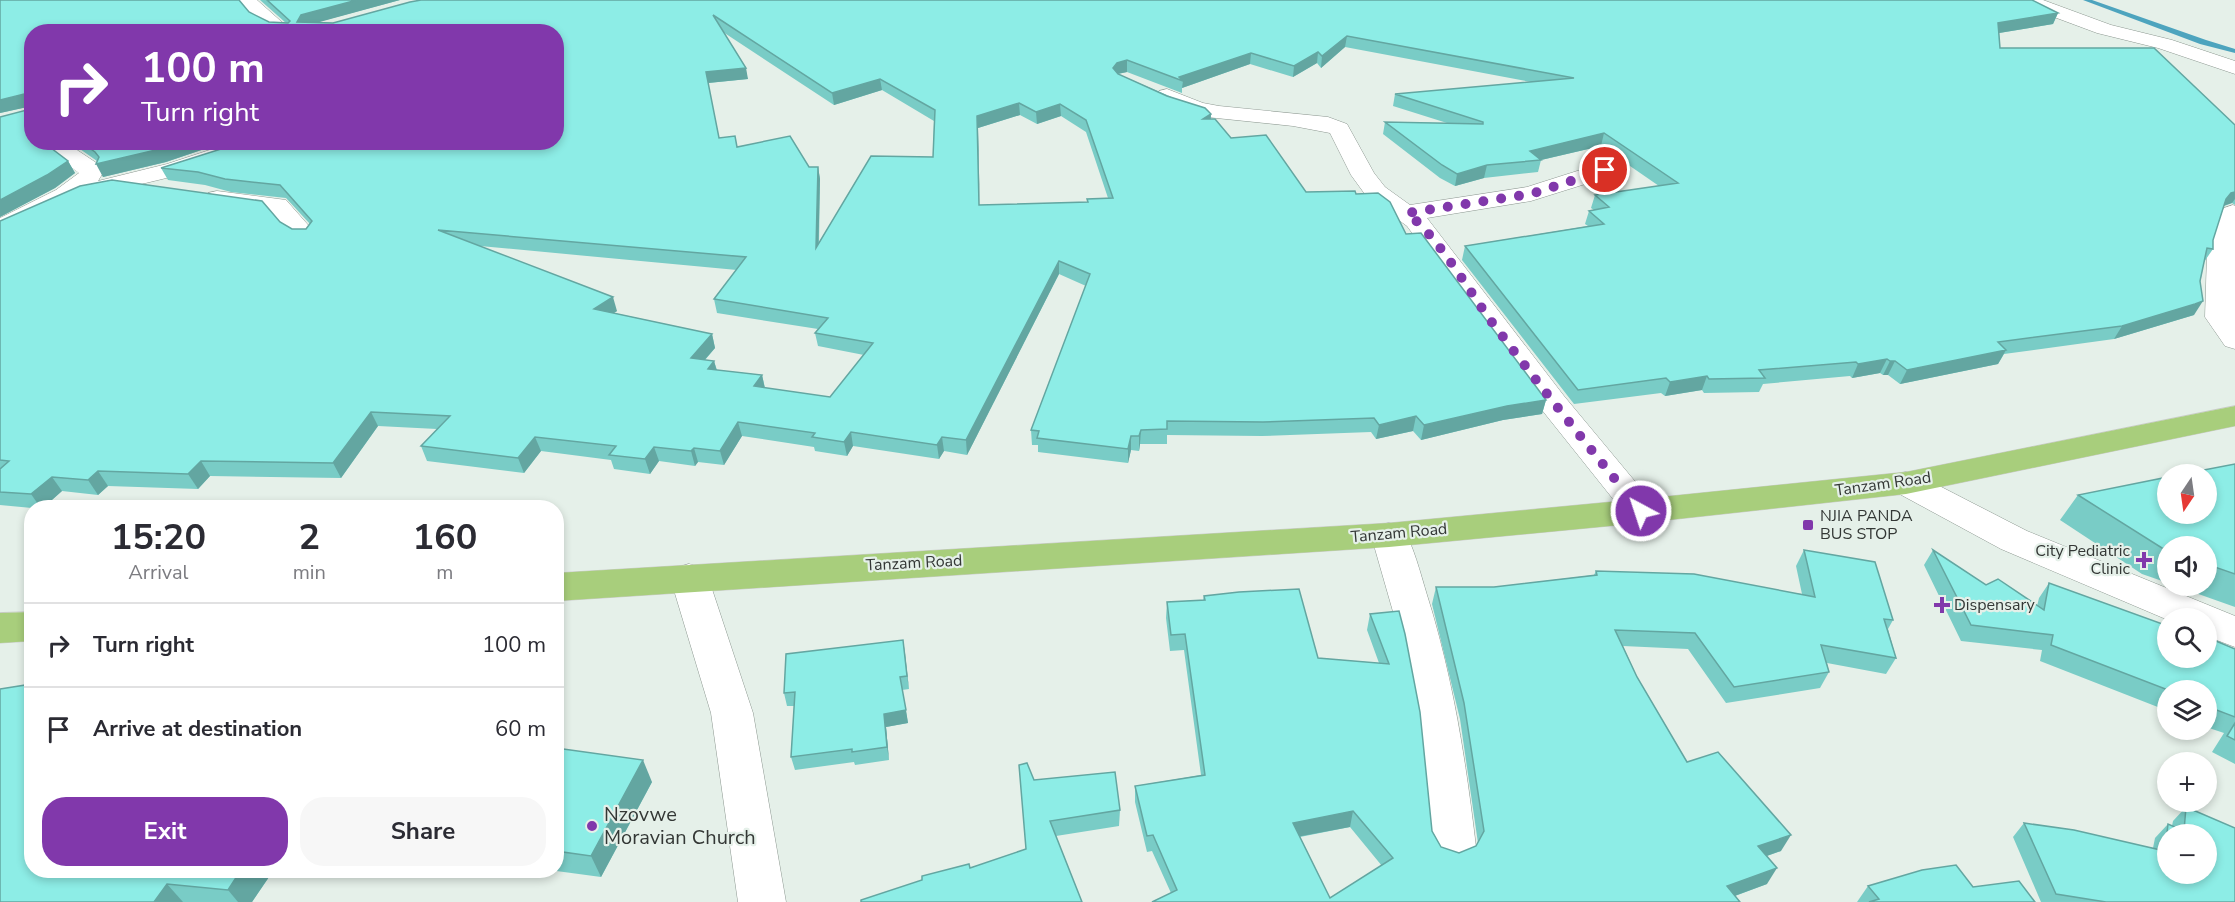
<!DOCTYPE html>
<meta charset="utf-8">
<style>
:root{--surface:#fff;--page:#f7f7f7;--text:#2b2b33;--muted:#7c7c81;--line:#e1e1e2;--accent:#8138ab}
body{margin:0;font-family:"Nunito Sans",sans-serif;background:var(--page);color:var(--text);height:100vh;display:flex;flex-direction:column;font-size:22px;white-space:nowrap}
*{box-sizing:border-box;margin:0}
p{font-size:20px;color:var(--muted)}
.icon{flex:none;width:33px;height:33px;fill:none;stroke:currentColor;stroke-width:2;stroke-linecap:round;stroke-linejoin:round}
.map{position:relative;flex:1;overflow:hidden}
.drawer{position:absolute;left:24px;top:500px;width:540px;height:378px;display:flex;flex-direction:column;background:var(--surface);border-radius:24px;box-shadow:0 3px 9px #0003}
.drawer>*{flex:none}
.guide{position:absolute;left:24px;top:24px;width:540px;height:126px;border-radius:24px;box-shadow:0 3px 9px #0003;background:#8138ab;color:#fff;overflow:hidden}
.needle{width:39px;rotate:193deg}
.controls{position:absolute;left:2157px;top:464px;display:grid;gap:12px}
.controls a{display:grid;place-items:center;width:60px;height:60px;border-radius:50%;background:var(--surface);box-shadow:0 3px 9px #0003;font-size:30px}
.pin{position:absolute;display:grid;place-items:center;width:51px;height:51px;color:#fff;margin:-26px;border:3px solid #fff;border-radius:50%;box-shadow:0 2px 6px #0007}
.me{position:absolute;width:66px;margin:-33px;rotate:320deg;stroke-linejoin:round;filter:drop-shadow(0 0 4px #0008)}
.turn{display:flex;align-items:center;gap:21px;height:126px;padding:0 18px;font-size:27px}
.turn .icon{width:78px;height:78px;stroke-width:2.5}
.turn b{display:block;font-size:42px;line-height:51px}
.eta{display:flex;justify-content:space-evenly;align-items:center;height:102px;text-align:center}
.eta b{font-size:36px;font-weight:700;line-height:42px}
.action{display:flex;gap:12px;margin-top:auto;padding:12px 18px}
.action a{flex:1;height:69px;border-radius:24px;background:var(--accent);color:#fff;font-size:24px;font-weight:700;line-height:69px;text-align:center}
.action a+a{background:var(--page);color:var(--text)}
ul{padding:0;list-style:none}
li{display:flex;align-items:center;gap:18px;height:84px;padding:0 18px;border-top:2px solid var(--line)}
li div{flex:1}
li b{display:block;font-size:22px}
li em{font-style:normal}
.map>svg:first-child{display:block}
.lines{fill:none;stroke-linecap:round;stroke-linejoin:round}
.stream{fill:#4da4be;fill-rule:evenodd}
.minor-casing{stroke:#8d9891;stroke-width:1}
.highway-casing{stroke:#cacbca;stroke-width:1}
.minor{fill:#fff;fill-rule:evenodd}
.highway{fill:#a8ce7c;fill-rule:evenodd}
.wall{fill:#79ccc6;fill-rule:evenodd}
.shaded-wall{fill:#63a6a1}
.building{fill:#8dede6;stroke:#63a6a1;stroke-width:1.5;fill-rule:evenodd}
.route{stroke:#8138ab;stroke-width:10;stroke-dasharray:0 18}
.poi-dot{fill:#8138ab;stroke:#e5f0e9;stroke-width:2}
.labels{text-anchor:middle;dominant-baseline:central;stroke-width:4.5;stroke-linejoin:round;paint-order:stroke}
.street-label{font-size:16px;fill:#333735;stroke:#e5f0e9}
.poi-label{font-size:16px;fill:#333735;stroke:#e5f0e9;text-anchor:start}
.near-poi-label{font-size:20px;fill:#333735;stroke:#e5f0e9;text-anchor:start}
</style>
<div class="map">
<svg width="2235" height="902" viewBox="0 0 2235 902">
<rect width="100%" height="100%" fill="#e5f0e9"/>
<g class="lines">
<polygon class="stream" points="2083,0 2092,0 2206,40 2235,49 2235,53 2200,44"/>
<defs>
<g id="minor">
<path d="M238,0H257L293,32C264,32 255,25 238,0Z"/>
<polygon points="2017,0 2043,0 2111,25 2172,40 2235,61 2235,74 2158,48 2097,33 2019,4"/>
<polygon points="1167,89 1203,103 1219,106 1328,117 1347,124 1374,173 1385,187 1410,205 1527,187 1596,165 1605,163 1614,165 1617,170 1614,175 1531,201 1427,218 1564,396 1653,503 1658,511 1653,519 1641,523 1629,519 1542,410 1407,226 1367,197 1351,175 1330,133 1293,126 1197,116 1159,101 1156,96 1159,91"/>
<polygon points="37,142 65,142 101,166 104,171 98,181 167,164 234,142 270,142 267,147 183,174 75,200 9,233 0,236 0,218 56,190 79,173"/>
<path d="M217,191L286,200L316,234L312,240C291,245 282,226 270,212L246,211L208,203L205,198L208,193Z"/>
<polygon points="2233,205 2235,206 2235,349 2225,346 2205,317 2207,254 2220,213 2224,208"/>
<polygon points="1906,472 1918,475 2027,531 2235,616 2235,647 2206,636 2206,618 2168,620 2001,549 1894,491 1889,483 1894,475"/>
<path d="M1389,523L1402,526C1414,547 1420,572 1427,595C1453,677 1466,762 1476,847L1469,861L1453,867L1437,861L1430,847L1418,728L1404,650L1371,535L1376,526Z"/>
<polygon points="689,564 702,568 708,577 753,713 786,902 738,902 711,713 670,577 676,568"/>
</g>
<g id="highway">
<polygon points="2235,406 2235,426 1906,494 1641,523 1389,547 556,601 556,573 1389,523 1641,499 1906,472"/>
<polygon points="32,612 32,641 0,643 0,613"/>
</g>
</defs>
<use href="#minor" class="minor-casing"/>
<use href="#highway" class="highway-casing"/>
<use href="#minor" class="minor"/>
<use href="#highway" class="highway"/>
</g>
<g class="wall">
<path d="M0,0L249,12L269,22L286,23L260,0H400L318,22L333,23L410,2L2058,13L2053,24L1999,33L2000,48L2235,125V205L2232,203L2224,206L2213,240V249L2204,262L2194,315L2114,339L2004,354L1998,364L1900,384L1888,375H1883L1880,373L1852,378L1850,376L1763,384L1759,392L1704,393L1702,390L1665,396L1661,393L1574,404L1462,260L1465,246L1588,226L1585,224L1589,211L1594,210L1591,208L1595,195L1659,186L1601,146L1541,160L1538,172L1484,178L1455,186L1440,178L1383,134L1385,122L1447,123L1393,106L1395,94L1531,82L1345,47L1321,68L1317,63L1293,77L1250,64L1182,88V93L1127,72L1118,74L1211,114V119L1231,138L1306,192L1356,194L1406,234L1546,400L1542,414L1503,420L1421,440L1413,431L1376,439L1371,432L1262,436L1167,435V444H1140L1139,451L1131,450L1128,463L1038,452V445H1032L1031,430L1086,286L1059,274L967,455L944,451L939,459L853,446L847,456L815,451L814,447L742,436L724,465L698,462L695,466L659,461L650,474L614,469L611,460L541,451L524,473L427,461L421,446L437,429L378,426L341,478L210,476L198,489L108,486L98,495L62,491L44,507H32V508L0,505V221L280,222L292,229H306L310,224L286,198L231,192L205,185L168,180L161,168L556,142L32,32V142L68,161L75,173L55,188L0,217L27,107L0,113ZM723,32L834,105L882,90L934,121L933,157L819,243L820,179L818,167H809L737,147L719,138L708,83L748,79ZM1020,115L1037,124L1061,116L1086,132L1108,198L1087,202L979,205L978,128ZM480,246L737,270L714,299L717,313L818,329L815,333L818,346L864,355L830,397L765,388L762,375L717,370L714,361L705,360L715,348L712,334L614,313L617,311Z"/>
<polygon points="70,142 225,142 166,162 103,177 97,161"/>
<polygon points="2235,464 2235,607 2173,585 2206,585 2206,546 2168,546 2168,583 2142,574 2060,520 2078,495"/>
<path d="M1804,550L1893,620L1888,629L1896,658L1886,674L1827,663L1829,672L1820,688L1726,703L1688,649L1623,646L1637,677L1687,762L1781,851L1767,856V884L1735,896L1152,902L1171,893L1152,851L1147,852L1135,802V786L1201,775L1184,650L1170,651L1166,618L1167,602L1203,600L1204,596L1318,658L1379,663L1367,630L1370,614L1399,611L1432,831L1441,847L1459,853L1476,846L1478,843L1460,719L1432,604L1436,587H1494L1594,575L1596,571L1802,594L1796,566ZM1350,827L1382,866L1330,898L1300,837Z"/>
<polygon points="1933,550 1986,585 2037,606 2039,598 2049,583 2168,657 2209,638 2235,649 2235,764 2212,752 2224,733 2206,727 2206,690 2168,690 2168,711 2040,661 2042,650 1961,641 1924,565"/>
<polygon points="903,640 909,689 902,690 908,723 886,727 889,760 855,765 854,762 795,770 791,757 794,706 787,706 784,693"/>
<polygon points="556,748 652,782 601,877 549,870 556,870"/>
<polygon points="1034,780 1120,810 1119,826 1056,836 1082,902 970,868 1026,849"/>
<polygon points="2186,807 2235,902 2041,902 2013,837 2024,823 2153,848 2155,838 2168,824 2172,826 2173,821"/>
<polygon points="32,870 278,870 275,874 271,874 252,902 0,902"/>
<polygon points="437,870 475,870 464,874"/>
<polygon points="1868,886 1973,887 2035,902 1857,902"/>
</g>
<g class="shaded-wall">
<polygon points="357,0 400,0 305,26 297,22 301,15"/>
<polygon points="2058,13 2053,24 1993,34 1998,23"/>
<polygon points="1347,36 1345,47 1321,68 1322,56"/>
<polygon points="1318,52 1317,63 1293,77 1294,66"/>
<polygon points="1251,53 1250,64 1182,88 1183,81 1179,77"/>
<polygon points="1127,60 1127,72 1117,74 1113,68 1117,63"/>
<polygon points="746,68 748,79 708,83 706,72"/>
<polygon points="880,79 882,90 834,105 832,93"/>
<polygon points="24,94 32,106 0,113 0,100"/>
<polygon points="1019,103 1020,115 978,128 980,218 977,116"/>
<polygon points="1060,104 1061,116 1037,124 1036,112"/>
<polygon points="1211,114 1210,126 1203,119"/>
<polygon points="1604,133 1601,146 1541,160 1530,151"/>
<polygon points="181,142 225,142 166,162 103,177 96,164"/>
<polygon points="68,161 75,173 55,188 0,217 0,200"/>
<polygon points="1487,165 1484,178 1455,186 1457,174"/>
<polygon points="818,167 820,179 818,261 816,248"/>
<polygon points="2235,192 2235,199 2232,203 2223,206 2226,199 2231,193"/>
<polygon points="1059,261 1059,274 967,455 966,440"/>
<polygon points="613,297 617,311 599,322 594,309"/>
<polygon points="2203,301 2194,315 2114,339 2122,326"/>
<polygon points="712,334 715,348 694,372 691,358"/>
<polygon points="2006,350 1998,364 1900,384 1907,370"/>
<polygon points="1887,359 1880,373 1852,378 1858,364"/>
<polygon points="714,361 718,375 708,369"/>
<polygon points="1890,361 1895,361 1888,375 1883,375"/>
<polygon points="762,375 765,389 754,386"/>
<polygon points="1707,376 1702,390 1665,396 1670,382"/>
<polygon points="1546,400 1542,414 1503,420 1421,440 1424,425 1507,406"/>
<polygon points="371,412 378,426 341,478 333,463"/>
<polygon points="1416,416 1413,431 1376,439 1379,425"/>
<polygon points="738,422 742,436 724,465 720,451"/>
<polygon points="1141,430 1140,444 1139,451 1139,436"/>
<polygon points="851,432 853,446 847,456 844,442"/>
<polygon points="1131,436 1131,450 1128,463 1128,449"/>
<polygon points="535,437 541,451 524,473 518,458"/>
<polygon points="942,437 944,451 939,459 937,445"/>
<polygon points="654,447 659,461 650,474 645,459"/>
<polygon points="694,448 698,462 695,466 691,451"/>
<polygon points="201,461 210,476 198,489 188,474"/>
<polygon points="98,471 108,486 98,495 88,480"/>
<polygon points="52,477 62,491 44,507 40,507 31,494"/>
<polygon points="903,640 905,653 909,689 907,676"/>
<polygon points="906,710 908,723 886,727 889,760 887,747 884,714"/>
<polygon points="643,760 652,782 601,877 591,856"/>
<polygon points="1353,811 1350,827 1291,838 1293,823"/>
<polygon points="1791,835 1781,851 1749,862 1758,846"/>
<polygon points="1777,868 1767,884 1718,902 1727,886"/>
<polygon points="241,870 268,870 271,874 252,902 238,902 228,890"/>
<polygon points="272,870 278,870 275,874"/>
<polygon points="461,870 475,870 464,874"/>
<polygon points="167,884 183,902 154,902"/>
</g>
<g class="building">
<path d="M0,0H239L249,12L269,22L288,23L290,21L267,0H357L301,15L297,22L333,23L410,2L421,0H2032L2058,13L1998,23L2000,48H2154L2235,125V192L2231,193L2226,199L2213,240V249L2207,248L2200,281L2203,301L2195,304L2122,326L1998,342L2006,350L1907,370L1895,361H1890L1887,359L1858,364L1856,362L1759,370L1765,378L1709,379L1707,376L1670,382L1666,378L1578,390L1465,246L1604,224L1589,211L1609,207L1595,195L1678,183L1604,133L1530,151L1541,160L1487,165L1457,174L1442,165L1385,122L1483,124V122L1395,94L1574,78L1347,36L1322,56L1318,52L1294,66L1251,53L1179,77L1183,81L1127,60L1117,63L1113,68L1118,74L1167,96L1205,108L1211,114L1203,119H1215L1231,138L1266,135L1306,192L1355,191L1356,194L1378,193L1390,202L1406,234L1421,233L1546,400L1507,406L1424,425L1416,416L1379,425L1374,418L1263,422L1167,421V429L1141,430L1139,436H1131L1128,449L1037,438L1039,431L1031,430L1090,274L1059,261L966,440L942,437L937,445L851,432L844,442L812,437L815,433L738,422L720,451L694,448L691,451L654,447L645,459L609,455L616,446L535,437L518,458L421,446L450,416L371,412L333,463L201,461L188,474L98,471L88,480L52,477L31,494L0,492V469L9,461L0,460V221L80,186L112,180L262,201L280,222L292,229H306L312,221L280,185L225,179L198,172L161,168L243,142H556V32H32V128H30L28,132L32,134V142H43L68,161L47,175L0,200V117L27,110V96L24,94L0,100ZM713,15L832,93L880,79L935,110L933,157L871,156L816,248L818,167H809L790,136L737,147L735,136L719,138L706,72L746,68ZM1019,103L1036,112L1060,104L1086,120L1113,198L1087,199L1088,202L979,205L977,116ZM438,230L746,257L714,299L828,318L815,333L873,343L830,397L754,386L762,375L708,369L714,361L691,358L712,334L594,309L613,297Z"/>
<polygon points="81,142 181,142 160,149 96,164 99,157 95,152"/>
<polygon points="2235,464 2235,574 2206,564 2206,546 2168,546 2168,550 2162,548 2078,495 2168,477 2168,513 2206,513 2206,474 2183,474"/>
<path d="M1804,550L1875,562L1893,620L1884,619L1896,658L1821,645L1829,672L1734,687L1695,633L1615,630L1637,677L1687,762L1718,752L1791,835L1758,846L1777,868L1727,886L1740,902H1152L1177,890L1153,835L1147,836L1135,786L1205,775L1185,634L1171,635L1167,602L1205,600L1204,596L1239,592L1299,589L1318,658L1389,664L1370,614L1399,611L1405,634L1420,712L1432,831L1441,847L1459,853L1476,846L1484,831L1464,703L1436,587H1494L1597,575L1596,571L1694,574L1815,597ZM1353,811L1393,858L1330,898L1293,823Z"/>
<polygon points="1933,550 1986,585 1998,579 2044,610 2049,583 2168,626 2168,657 2206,657 2206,634 2210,636 2209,638 2235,649 2235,717 2206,706 2206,690 2168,690 2051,645 2053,635 1971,625"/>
<polygon points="903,640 907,676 900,677 906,710 884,714 887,747 852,752 852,749 791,757 795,692 784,693 786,654"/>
<polygon points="32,684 32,870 241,870 228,890 167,884 154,902 0,902 0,689"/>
<polygon points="2235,723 2235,740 2227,736"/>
<polygon points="556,748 643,760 591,856 556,851"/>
<polygon points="1027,763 1034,780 1115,772 1120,810 1050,821 1082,902 861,902 861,900 922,880 922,876 969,864 970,868 1026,849 1019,765"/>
<path d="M2186,807L2235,828V902H2106L2056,894L2024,823L2074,830L2165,851L2168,824L2184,831ZM2168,834H2206V873H2168Z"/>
<polygon points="1956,865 1973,887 2019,881 2035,902 1869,902 1879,899 1868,886 1922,870"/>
</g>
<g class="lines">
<path class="route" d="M1605,170L1531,194L1407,213C1439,238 1467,288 1491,321C1540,386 1590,449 1641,511"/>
</g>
<g class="poi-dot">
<rect x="1802" y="519" width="12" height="12" rx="3"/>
<path d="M2141 551h6v6h6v6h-6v6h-6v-6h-6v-6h6z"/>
<path d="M1939 596h6v6h6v6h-6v6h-6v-6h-6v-6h6z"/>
<circle cx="592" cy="826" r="6"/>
</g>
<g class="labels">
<g class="street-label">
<text transform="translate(1883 484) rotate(-8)">Tanzam Road</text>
<text transform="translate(1399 533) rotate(-5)">Tanzam Road</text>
<text transform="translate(914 563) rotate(-3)">Tanzam Road</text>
</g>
<g class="poi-label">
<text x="1820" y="516">NJIA PANDA<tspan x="1820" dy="18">BUS STOP</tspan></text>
<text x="2130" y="551" text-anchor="end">City Pediatric<tspan x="2130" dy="18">Clinic</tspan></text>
<text x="1954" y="605">Dispensary</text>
</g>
<g class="near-poi-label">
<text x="604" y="814">Nzovwe<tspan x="604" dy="23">Moravian Church</tspan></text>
</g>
</g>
</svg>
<div class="controls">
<a><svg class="needle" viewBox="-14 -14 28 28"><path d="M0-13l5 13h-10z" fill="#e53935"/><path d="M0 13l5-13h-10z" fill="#7c7c81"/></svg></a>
<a><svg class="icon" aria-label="sound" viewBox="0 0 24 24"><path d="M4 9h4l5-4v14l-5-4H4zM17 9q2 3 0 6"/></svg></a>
<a><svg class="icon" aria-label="search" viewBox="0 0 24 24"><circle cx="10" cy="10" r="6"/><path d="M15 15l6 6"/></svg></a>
<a><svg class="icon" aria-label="layers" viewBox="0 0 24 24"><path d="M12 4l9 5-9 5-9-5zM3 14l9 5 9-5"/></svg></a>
<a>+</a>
<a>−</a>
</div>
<div class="pin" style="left:1605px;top:170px;background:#d93025"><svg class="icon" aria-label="arrive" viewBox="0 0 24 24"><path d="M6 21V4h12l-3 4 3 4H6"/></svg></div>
<svg class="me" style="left:1641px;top:511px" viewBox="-20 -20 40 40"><circle r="17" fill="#8138ab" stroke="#fff" stroke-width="3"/><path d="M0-11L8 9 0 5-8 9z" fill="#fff"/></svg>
<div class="guide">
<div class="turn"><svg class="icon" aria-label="right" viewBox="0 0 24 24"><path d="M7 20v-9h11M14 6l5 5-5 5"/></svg><div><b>100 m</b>Turn right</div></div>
</div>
<section class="drawer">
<div class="eta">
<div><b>15:20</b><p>Arrival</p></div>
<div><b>2</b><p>min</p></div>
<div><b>160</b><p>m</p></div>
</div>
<ul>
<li><svg class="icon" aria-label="right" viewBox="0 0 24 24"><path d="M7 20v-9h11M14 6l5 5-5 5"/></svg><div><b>Turn right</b></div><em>100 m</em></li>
<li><svg class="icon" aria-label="arrive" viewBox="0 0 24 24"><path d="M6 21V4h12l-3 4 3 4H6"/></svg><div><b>Arrive at destination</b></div><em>60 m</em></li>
</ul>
<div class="action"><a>Exit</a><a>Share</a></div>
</section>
</div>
